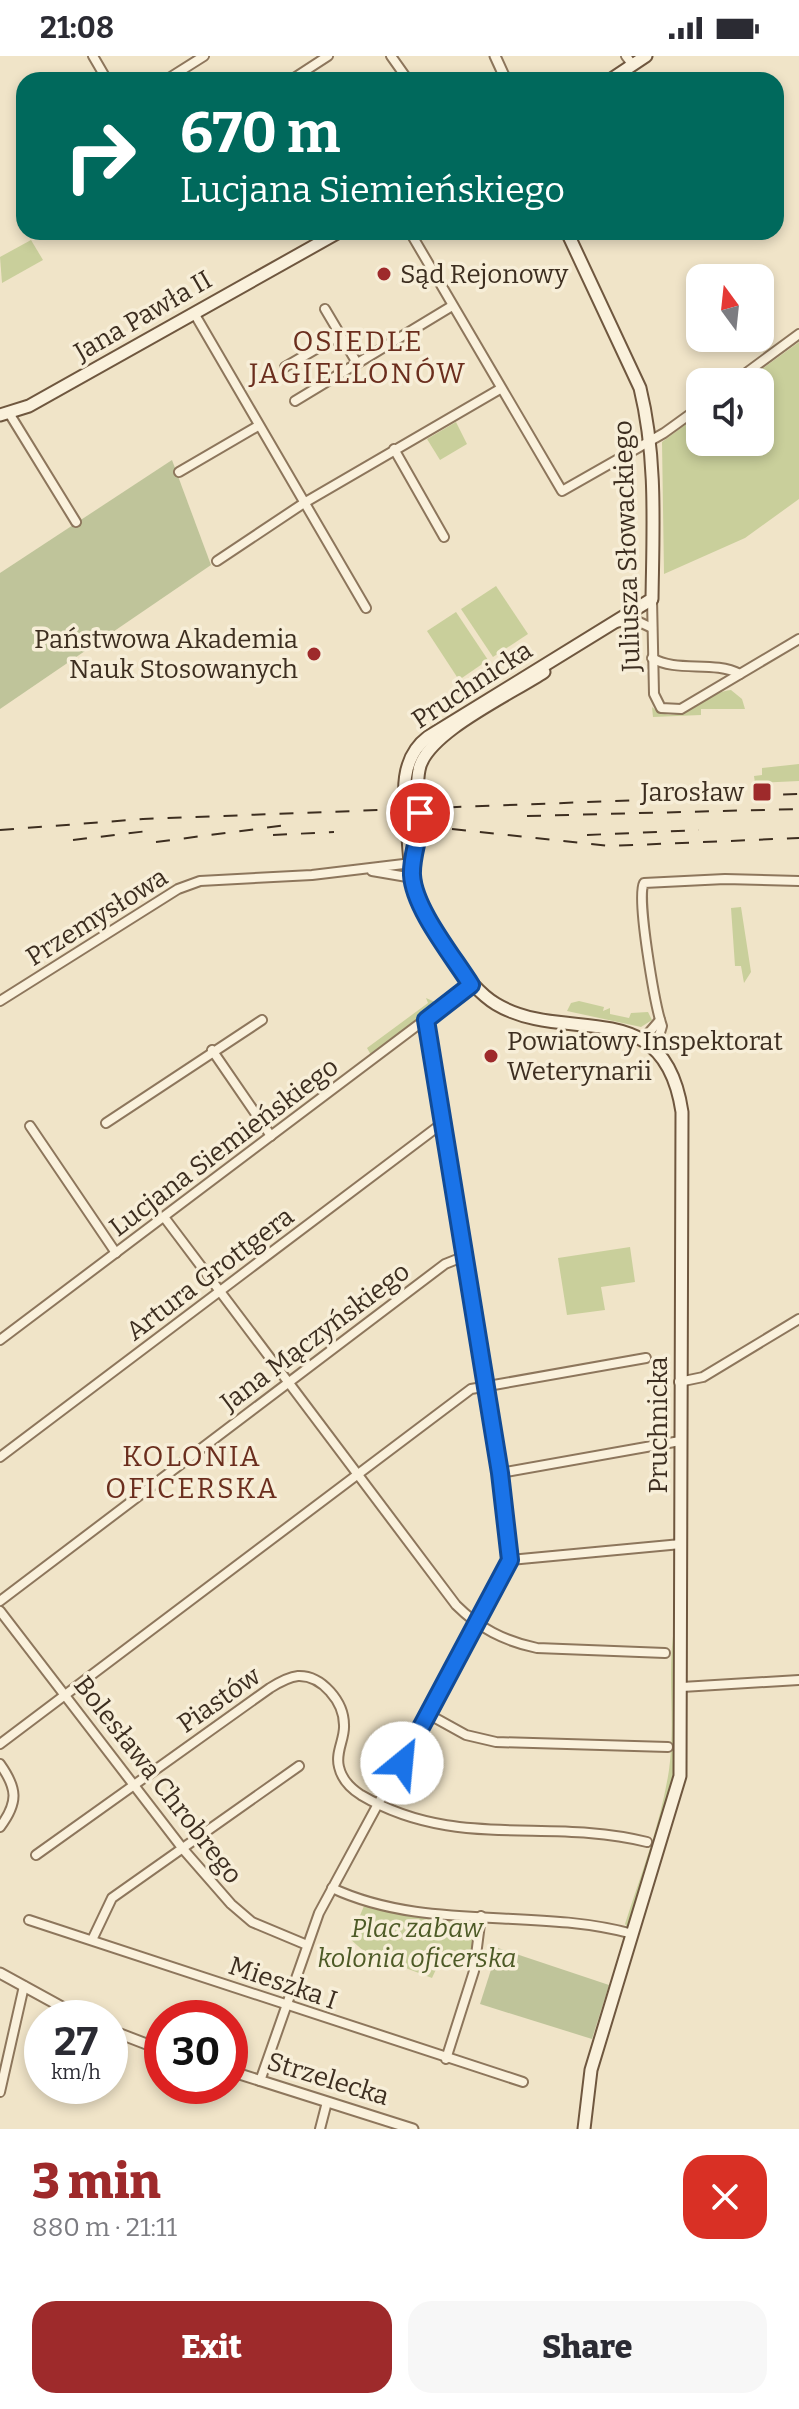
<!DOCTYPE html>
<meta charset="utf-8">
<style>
:root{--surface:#fff;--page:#f7f7f7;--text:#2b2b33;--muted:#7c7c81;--accent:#9e2a2b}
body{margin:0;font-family:Bitter,serif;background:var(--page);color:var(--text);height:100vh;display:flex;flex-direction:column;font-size:30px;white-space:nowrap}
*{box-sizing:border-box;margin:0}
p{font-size:26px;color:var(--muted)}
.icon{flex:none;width:44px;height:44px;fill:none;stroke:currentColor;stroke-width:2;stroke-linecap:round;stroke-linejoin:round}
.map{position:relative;height:2073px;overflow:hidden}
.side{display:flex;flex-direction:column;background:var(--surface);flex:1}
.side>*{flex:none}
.guide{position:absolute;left:16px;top:16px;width:768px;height:168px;border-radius:24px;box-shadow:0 4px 12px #0003;background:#00695c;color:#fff;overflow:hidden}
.needle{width:52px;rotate:345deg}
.controls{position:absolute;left:686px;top:208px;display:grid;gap:16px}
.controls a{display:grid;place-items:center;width:88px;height:88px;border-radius:16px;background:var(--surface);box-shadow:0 4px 12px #0003;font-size:40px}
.speed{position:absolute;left:24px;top:1944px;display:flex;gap:16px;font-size:40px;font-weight:700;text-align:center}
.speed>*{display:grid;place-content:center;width:104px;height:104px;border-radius:50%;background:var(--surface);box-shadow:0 4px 12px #0003;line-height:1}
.speed small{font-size:20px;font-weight:400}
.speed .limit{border:12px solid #d22;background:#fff;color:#111}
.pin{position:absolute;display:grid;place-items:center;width:68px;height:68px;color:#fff;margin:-34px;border:4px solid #fff;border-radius:50%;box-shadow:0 2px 8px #0007}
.me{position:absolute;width:88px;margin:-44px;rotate:28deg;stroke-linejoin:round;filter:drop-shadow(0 0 6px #0008)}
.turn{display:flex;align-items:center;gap:28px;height:168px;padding:0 32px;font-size:36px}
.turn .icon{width:104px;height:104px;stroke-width:2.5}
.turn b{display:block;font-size:56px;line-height:68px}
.round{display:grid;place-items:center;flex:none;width:84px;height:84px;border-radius:24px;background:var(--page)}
.overview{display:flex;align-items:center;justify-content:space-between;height:136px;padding:0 32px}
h1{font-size:48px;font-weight:800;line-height:60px;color:var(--accent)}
.button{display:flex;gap:16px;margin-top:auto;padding:16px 32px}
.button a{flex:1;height:92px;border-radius:24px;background:var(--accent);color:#fff;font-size:32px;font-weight:800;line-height:92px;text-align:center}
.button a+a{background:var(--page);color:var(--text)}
.status{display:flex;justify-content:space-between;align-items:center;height:56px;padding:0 40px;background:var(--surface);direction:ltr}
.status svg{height:22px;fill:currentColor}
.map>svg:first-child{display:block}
.green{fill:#c9cf9b}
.cemetery{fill:#bfc49a}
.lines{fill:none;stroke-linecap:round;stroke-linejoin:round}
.minor-casing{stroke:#8d765c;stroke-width:12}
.tertiary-casing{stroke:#8d765c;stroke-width:13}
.secondary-casing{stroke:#6f573f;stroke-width:15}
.minor{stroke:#faf1dc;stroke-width:8}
.tertiary{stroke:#faf1dc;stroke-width:9}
.secondary{stroke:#faf1dc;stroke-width:11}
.rail{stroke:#3d2e20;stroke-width:2;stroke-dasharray:14 14;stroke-linecap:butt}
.route-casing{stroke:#114b97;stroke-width:20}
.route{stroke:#1a73e8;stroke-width:14}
.poi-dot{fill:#9e2a2b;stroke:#f7eed8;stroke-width:3}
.labels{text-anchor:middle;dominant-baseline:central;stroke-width:7;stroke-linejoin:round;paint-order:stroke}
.poi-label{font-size:26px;fill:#3d2e20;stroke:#f7eed8;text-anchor:start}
.street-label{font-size:26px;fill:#3d2e20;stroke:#f7eed8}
.park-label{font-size:26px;font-style:italic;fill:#4d5a26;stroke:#f7eed8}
.neighbourhood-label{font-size:28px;letter-spacing:2px;fill:#6b2e1e;stroke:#f7eed8}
</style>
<div class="status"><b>21:08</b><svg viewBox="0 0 49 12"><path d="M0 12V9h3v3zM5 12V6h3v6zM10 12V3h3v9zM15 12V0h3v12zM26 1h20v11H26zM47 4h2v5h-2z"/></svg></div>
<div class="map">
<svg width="799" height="2073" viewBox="0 0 799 2073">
<rect width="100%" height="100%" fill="#f0e4c8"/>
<g class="green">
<polygon points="31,184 43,204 2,227 0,201"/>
<polygon points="799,286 799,443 745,482 664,518 662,386 700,358 700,386 760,386 760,326 744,326"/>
<polygon points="456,366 467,388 440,404 427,383"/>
<polygon points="496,530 528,578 493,601 461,553"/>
<polygon points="456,556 488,604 459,624 427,575"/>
<path d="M731,634L742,643L745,653H701V659L653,661L652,651C679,675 704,636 731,634Z"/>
<polygon points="799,708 799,725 755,727 754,720 762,719 762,712"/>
<polygon points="741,851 751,916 744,927 741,910 735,910 731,852"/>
<polygon points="426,942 435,946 433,953 371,999 367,992 428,947"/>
<polygon points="579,945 604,951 603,955 610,952 610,958 629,962 631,957 648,956 652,964 641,971 567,955 571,947"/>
<polygon points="630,1191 635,1226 601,1231 605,1254 567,1259 558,1202"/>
<path d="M675,1568L678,1692L673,1731L628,1872L625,1868C641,1818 661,1767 669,1714C676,1665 666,1614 675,1568Z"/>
<polygon points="364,1850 473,1864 472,1899 444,1896 432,1922 366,1897 350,1883"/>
</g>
<g class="cemetery">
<polygon points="172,404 211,509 0,653 0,517"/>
<polygon points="498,1892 609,1929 592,1983 480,1948"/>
</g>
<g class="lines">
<defs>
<g id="minor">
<polyline points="93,0 107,24"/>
<polyline points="391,0 408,24"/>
<polyline points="626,0 629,4"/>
<polyline points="166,24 204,0"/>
<polyline points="291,24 328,0"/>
<polyline points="410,176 562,435 664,377 700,351"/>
<polyline points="325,253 357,307"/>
<polyline points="194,257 366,552"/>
<polyline points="285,311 340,279"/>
<polyline points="734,326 799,278"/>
<polyline points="295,345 452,250"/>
<polyline points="9,357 76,466"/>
<polyline points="394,393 444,481"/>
<polyline points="179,416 258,370"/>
<polyline points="217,505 304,447 500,333"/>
<polyline points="652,543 654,638 661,652 681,653 799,583"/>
<polyline points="614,567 635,564 652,572"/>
<path d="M652,602C677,617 713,604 740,618"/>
<polyline points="372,815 413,822"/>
<polyline points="0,945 178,833 200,825 312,819 412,807"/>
<path d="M645,987L659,980L662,970C655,950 636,841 644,827L725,823L799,825"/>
<polyline points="645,987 647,979 660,964"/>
<polyline points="212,994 271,1080"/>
<polyline points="106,1067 262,964"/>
<polyline points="30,1070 116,1197"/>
<path d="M164,1161L456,1549C479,1572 504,1585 537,1592L665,1597"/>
<polyline points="0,1284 471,929"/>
<polyline points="679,1326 703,1321 799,1263"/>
<polyline points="0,1401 444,1066"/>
<polyline points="500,1417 680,1385"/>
<polyline points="510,1504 681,1488"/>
<polyline points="0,1545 445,1208 465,1200"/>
<polyline points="0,1555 183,1793 231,1848 252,1866 307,1889"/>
<polyline points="682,1631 799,1624"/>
<polyline points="428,1658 466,1679 496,1686 668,1691"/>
<polyline points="0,1688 471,1333 646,1302"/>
<path d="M0,1708C17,1732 19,1746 0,1771"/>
<path d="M36,1799L270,1632C278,1627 288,1621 298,1620C322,1619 344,1646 344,1669C345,1683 335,1696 339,1711C342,1724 350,1732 361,1739C456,1795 548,1761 647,1786"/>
<path d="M332,1832C426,1876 534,1851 633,1878"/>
<polyline points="29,1864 523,2026"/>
<polyline points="92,1884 112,1842 299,1710"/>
<polyline points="446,2003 474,1915 481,1860"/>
<polyline points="260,2025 319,1857 510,1504 503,1439 426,964"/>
<polyline points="0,2036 24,1930"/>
<polyline points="320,2073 327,2046"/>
</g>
<g id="tertiary">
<polyline points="495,0 506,24"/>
<polyline points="0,1917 82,1962"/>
<polyline points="110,1974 162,1994"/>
<polyline points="230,2015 413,2073"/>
</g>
<g id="secondary">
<polyline points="610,24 646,0"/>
<path d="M567,176L640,332C657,401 653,472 652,543L428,681C400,702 403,737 407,770C409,789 409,811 414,830C423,864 466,930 496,948C566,990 664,935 682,1056L680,1720L591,2014L584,2073"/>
<polyline points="0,359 29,350 339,176"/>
<path d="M413,805C426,774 413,745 419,714C425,677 513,637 544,616"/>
</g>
</defs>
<use href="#minor" class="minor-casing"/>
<use href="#tertiary" class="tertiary-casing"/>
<use href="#secondary" class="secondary-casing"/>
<use href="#minor" class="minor"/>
<use href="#tertiary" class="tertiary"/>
<use href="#secondary" class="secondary"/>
<g class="rail">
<polyline points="527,760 799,753"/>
<polyline points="452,773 610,790 799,782"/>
<polyline points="0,774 143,763 799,738"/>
<polyline points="273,779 334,776"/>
<polyline points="587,779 699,774"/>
<polyline points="73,784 156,774"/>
<polyline points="156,786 287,769"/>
</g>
</g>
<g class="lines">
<defs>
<path id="route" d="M402,1707L510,1504L500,1417L426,964L471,929C453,900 414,853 412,819C411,798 421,780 420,757"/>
</defs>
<use href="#route" class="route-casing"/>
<use href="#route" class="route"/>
</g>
<g class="poi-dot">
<circle cx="384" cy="218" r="8"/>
<circle cx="314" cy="598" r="8"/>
<rect x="752" y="726" width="20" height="20" rx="4"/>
<circle cx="491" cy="1000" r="8"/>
</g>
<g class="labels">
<g class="poi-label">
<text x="400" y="218">Sąd Rejonowy</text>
<text x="298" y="583" text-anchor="end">Państwowa Akademia<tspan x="298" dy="30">Nauk Stosowanych</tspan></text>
<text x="744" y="736" text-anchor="end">Jarosław</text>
<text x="507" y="985">Powiatowy Inspektorat<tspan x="507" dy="30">Weterynarii</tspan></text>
</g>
<g class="street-label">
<text transform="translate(143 260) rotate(-30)">Jana Pawła II</text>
<text transform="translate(627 490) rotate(-92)">Juliusza Słowackiego</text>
<text transform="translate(472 629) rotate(-33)">Pruchnicka</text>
<text transform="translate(97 861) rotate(-32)">Przemysłowa</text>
<text transform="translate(224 1091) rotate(-37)">Lucjana Siemieńskiego</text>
<text transform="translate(210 1218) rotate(-37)">Artura Grottgera</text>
<text transform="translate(315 1281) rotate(-37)">Jana Mączyńskiego</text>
<text transform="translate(658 1369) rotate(-90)">Pruchnicka</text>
<text transform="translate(219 1644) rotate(-35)">Piastów</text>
<text transform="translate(158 1724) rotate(52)">Bolesława Chrobrego</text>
<text transform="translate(283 1927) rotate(19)">Mieszka I</text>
<text transform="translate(328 2023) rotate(17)">Strzelecka</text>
</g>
<g class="park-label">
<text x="417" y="1872">Plac zabaw<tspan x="417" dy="30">kolonia oficerska</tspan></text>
</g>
<g class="neighbourhood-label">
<text x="358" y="285">OSIEDLE<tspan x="358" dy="32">JAGIELLONÓW</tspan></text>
<text x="192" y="1400">KOLONIA<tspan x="192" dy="32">OFICERSKA</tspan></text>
</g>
</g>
</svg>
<div class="controls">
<a><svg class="needle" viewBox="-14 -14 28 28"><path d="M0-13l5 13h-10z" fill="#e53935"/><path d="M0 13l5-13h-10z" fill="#7c7c81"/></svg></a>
<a><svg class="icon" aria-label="sound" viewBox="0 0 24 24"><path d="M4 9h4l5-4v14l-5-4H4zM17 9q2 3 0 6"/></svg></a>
</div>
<div class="speed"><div>27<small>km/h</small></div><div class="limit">30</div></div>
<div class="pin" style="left:420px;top:757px;background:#d93025"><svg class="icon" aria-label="arrive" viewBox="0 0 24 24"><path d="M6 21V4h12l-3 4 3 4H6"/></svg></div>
<svg class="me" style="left:402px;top:1707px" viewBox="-20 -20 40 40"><circle r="19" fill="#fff"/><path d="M0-13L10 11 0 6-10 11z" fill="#1a73e8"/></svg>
<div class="guide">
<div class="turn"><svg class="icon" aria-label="right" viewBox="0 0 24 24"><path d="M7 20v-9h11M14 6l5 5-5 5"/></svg><div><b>670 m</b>Lucjana Siemieńskiego</div></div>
</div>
</div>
<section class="side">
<div class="overview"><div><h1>3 min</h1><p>880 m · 21:11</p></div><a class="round" style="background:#d93025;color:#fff"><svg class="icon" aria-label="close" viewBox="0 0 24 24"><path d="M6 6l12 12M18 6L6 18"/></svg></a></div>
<div class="button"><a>Exit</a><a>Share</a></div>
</section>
